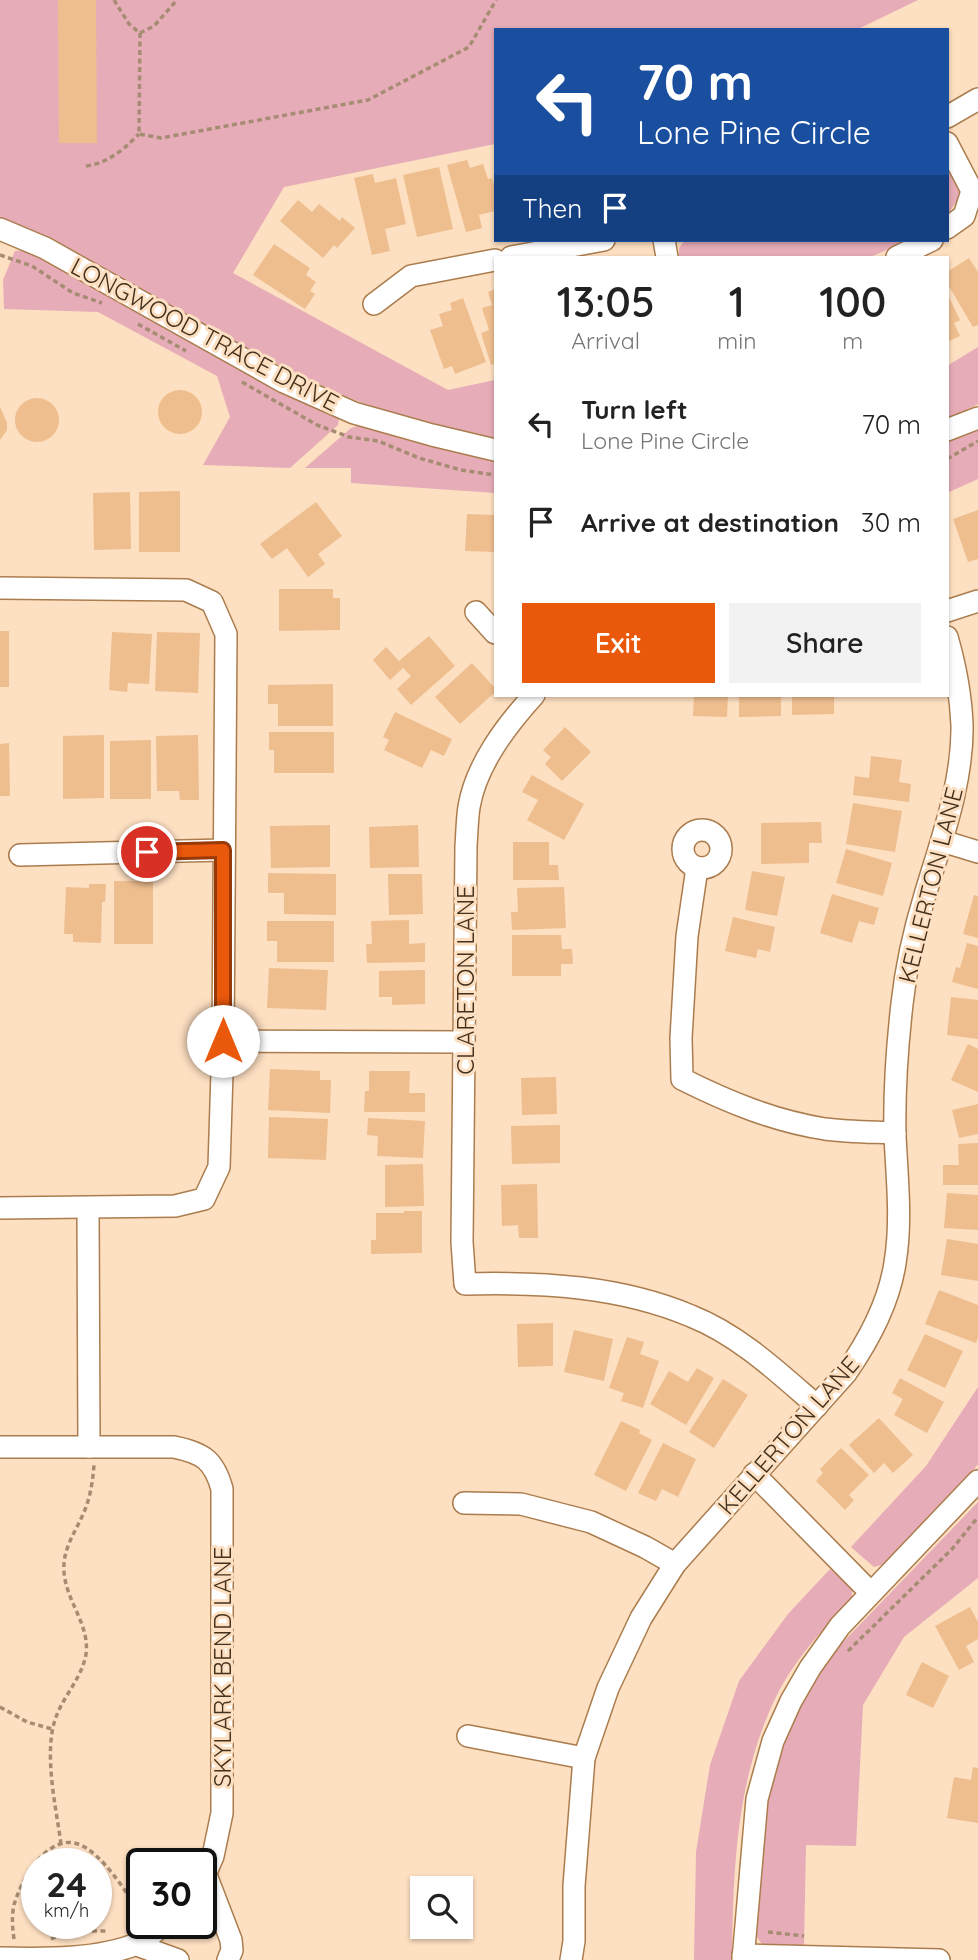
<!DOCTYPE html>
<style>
:root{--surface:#fff;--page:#f2f2f2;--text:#222;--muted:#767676;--accent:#ea580c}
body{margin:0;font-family:Quicksand,sans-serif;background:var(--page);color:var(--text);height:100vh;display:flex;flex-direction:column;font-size:26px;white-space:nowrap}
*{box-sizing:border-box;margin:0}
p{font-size:23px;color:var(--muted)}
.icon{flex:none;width:38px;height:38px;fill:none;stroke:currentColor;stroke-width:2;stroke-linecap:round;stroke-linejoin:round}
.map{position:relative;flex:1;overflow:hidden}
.side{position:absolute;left:494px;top:256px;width:455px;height:441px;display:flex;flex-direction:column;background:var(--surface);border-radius:0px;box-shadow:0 2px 5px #0004}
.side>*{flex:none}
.guide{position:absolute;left:494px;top:28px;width:455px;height:214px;border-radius:0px;box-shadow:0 2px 5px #0004;background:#1a4fa0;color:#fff;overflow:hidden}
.tools{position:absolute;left:410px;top:1876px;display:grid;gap:14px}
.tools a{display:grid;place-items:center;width:63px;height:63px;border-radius:0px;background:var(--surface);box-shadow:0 2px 5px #0004;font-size:35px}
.speed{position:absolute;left:21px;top:1848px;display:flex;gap:14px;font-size:35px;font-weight:700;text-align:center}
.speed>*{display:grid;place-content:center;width:91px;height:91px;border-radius:50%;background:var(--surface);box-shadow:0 2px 5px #0004;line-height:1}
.speed small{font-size:18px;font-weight:400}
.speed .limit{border:4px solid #111;border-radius:10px;background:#fff;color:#111}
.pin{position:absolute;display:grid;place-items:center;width:60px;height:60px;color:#fff;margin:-30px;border:4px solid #fff;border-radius:50%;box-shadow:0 2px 7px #0007}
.me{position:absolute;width:77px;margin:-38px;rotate:0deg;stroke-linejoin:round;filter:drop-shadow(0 0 5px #0008)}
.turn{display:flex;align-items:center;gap:24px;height:147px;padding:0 28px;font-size:32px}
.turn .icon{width:91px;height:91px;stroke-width:2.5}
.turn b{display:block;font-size:49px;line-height:60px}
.then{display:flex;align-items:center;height:66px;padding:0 28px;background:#0003;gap:14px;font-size:26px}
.eta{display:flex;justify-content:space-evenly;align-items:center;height:119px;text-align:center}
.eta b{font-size:42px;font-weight:600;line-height:49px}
.primary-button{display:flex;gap:14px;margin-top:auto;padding:14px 28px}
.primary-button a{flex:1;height:80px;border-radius:0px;background:var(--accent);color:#fff;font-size:28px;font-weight:600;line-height:80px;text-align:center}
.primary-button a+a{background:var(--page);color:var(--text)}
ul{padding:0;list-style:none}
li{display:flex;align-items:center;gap:21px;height:98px;padding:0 28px}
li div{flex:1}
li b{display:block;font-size:26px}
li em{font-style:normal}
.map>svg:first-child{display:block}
.green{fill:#e6acb7}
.building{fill:#eebe8f}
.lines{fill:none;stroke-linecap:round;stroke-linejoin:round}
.minor-casing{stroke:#ab7d4e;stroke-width:24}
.path{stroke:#a58c73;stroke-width:3.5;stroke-dasharray:5 3.5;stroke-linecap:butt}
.minor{stroke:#fff;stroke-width:21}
.route-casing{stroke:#983908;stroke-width:18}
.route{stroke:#ea580c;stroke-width:12}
.labels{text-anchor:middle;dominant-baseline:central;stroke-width:6;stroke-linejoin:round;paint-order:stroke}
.street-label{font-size:24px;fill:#44311d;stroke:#fddfc1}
</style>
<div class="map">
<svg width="978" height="1960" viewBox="0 0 978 1960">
<rect width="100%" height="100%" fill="#fddfc1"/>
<g class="green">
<path d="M0,0H918L856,30H495V144L284,187L233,273L448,390L495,380V438C312,415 166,286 0,218Z"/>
<polygon points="947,164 957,184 960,197 947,215"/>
<polygon points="685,240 911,240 870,257 679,257 679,248"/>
<polygon points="27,250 216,357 339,418 338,425 290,468 203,465 230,417 217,376 98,312 4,309 3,280 15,251"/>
<polygon points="978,347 978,404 947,419 947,366"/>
<path d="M360,425C405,440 449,453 495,460V493L351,483V468H305L351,428Z"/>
<polygon points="978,429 978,479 947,493 947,441"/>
<polygon points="978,1387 978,1464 964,1483 885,1564 874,1567 851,1547 926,1466"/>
<polygon points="978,1502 978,1578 904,1637 863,1705 856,1846 806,1845 804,1946 762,1944 755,1935 755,1873 775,1756 820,1666"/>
<path d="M830,1569L852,1588V1598C824,1628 795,1659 777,1695C736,1777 733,1870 732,1960H694L696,1852L710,1765L739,1681L788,1614Z"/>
</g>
<g class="building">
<polygon points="58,0 96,0 97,143 59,143"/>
<polygon points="467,160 470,168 483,164 488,179 492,178 495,189 495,211 479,215 482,228 466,232 447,165"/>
<polygon points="439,167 453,229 417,237 403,175"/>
<polygon points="373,174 375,183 396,178 406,224 385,229 390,251 372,255 354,178"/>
<polygon points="298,200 312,212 319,204 340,221 342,217 355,228 337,248 334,245 323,258 280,221"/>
<polygon points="274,244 310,268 306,275 316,282 310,291 315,294 305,309 253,275"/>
<polygon points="969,258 978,272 978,325 973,327 947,283 947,272"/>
<polygon points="495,289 495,364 491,365 481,333 489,330 482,308 492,305 488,292"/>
<polygon points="947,293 960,320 954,323 960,336 947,342"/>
<polygon points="463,298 486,362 455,374 452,366 444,369 430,330 443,326 439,314 452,310 450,303"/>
<circle cx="180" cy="412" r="22"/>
<circle cx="37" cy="420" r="22"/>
<polygon points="0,407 7,423 7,430 0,440"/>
<polygon points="180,491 180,552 139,552 139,492"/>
<polygon points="130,492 131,549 94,550 93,493"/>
<polygon points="316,502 342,536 318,554 325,564 308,577 287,548 272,559 260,544"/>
<polygon points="978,510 978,559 968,562 953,519"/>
<polygon points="467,514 495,515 495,552 465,551"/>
<polygon points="279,589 333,589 333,598 340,598 340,630 279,631"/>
<rect x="0" y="631" width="9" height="56"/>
<polygon points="112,632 152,634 149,684 128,683 127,692 109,690"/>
<polygon points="157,632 200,633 198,693 155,691"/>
<polygon points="429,636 455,666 411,705 397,689 411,676 403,668 390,680 373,660 386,647 399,661"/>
<polygon points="472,663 495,688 495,692 460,724 435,697"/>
<polygon points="333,684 333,726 278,726 278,704 268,704 268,685"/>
<polygon points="694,695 728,695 727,717 693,716"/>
<polygon points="739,695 781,695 781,716 739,717"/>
<polygon points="792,695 834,695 834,714 792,715"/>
<polygon points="395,712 452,739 444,756 431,750 422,768 384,750 389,740 383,737"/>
<polygon points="565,727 591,752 562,781 545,764 551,757 543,750"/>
<polygon points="269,732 334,732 334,773 274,773 274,750 269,750"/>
<polygon points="104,735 104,798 63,799 63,736"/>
<polygon points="198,735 199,800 180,800 179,791 157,791 156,736"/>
<polygon points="151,740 151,799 110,799 110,741"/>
<polygon points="9,743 10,796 0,796 0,744"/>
<polygon points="871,756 902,760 899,782 911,784 909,802 853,795 855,776 869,778"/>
<polygon points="532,775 584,804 564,840 527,820 538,800 522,792"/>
<polygon points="853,803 902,811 895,852 846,844"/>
<polygon points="821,822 822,843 809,843 809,863 761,864 761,823"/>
<polygon points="330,825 330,867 271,868 270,826"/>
<polygon points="418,825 419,867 370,868 369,827"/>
<polygon points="513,842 549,842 549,865 558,865 559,880 513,880"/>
<polygon points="846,849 892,863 883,896 836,883"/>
<polygon points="752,871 785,877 777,916 745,910"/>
<polygon points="268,873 336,874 336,915 284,914 284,893 268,893"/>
<polygon points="388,874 422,874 423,914 389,915"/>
<rect x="114" y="881" width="39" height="63"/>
<polygon points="89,884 106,884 105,902 102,902 101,943 73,942 73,934 64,934 66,887 89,888"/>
<polygon points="564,887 566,928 512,930 511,912 518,912 517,888"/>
<polygon points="832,894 879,908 874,925 859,921 852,943 820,933"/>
<polygon points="974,895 978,896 978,938 963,934"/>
<polygon points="733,917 775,927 770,952 758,949 756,958 725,951"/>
<polygon points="409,920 409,944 425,943 425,962 367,963 366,944 372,944 371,921"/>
<polygon points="267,921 334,921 334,962 277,962 277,941 267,941"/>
<polygon points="512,935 561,935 562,949 572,949 573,964 561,964 561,976 512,976"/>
<polygon points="967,943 978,946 978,989 952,982 956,967 960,968"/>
<polygon points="269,968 328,970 326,1010 267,1008"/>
<polygon points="425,970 425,1004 392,1005 392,997 379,997 379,971"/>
<polygon points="951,997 978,1000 978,1039 947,1035"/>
<polygon points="968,1044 978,1049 978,1092 951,1080"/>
<polygon points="270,1069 320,1071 320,1080 331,1080 330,1113 268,1110"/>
<polygon points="369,1071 410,1071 409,1093 425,1093 425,1112 364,1112 365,1091 369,1091"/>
<polygon points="556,1077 557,1114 522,1115 521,1078"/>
<polygon points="978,1104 978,1134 959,1138 952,1110"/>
<polygon points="269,1117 328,1119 326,1160 268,1158"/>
<polygon points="368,1118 425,1121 423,1158 377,1156 378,1136 367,1135"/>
<polygon points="560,1125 560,1163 512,1164 511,1126"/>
<polygon points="978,1143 978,1185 943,1185 943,1165 959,1165 958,1144"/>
<polygon points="423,1164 424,1206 385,1207 385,1165"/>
<polygon points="537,1184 538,1238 519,1238 518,1225 502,1226 501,1185"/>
<polygon points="947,1193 978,1195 978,1230 944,1228"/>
<polygon points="404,1211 422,1211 422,1253 371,1254 371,1240 376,1240 376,1213 404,1213"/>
<polygon points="947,1239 978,1244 978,1281 941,1275"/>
<polygon points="939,1290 978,1305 978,1337 976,1343 925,1324"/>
<polygon points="553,1323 553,1366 518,1367 517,1324"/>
<polygon points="574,1330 613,1339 604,1381 564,1372"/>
<polygon points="925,1334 963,1351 945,1388 907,1370"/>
<polygon points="627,1337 644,1342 640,1354 659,1361 643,1408 621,1401 624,1393 609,1388"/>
<polygon points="697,1368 714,1378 686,1425 650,1404 669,1371 688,1382"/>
<polygon points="900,1378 944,1402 927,1433 894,1415 903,1399 892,1393"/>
<polygon points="723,1379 748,1395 714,1448 689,1432"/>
<polygon points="879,1418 913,1455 893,1473 884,1463 874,1473 849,1445"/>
<polygon points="621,1421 640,1430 639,1433 652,1440 626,1491 594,1475"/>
<polygon points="663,1443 696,1459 678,1497 662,1489 656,1501 638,1493"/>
<polygon points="841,1448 869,1475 849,1495 854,1500 845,1510 816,1481 823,1473 820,1469"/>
<polygon points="970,1607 978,1622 978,1639 966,1646 974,1662 959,1670 935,1626"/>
<polygon points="922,1662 949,1676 933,1708 906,1695"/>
<polygon points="973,1767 978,1768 978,1823 947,1818 954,1777 971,1780"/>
</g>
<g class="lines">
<defs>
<g id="minor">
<polyline points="947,117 978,99"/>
<polyline points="947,143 972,191 964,216 947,228"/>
<polyline points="0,229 45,248 284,382 354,413 432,435 495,450"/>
<polyline points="664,240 667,257"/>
<polyline points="511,257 604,240"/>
<polyline points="897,257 932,240"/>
<polyline points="374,304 411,276 495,260"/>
<polyline points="947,430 978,418"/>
<polyline points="0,588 186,590 212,602 226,634 223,1041 219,1167 204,1199 175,1206 0,1208"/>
<polyline points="947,611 978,601"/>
<polyline points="476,612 495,633"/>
<path d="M534,695C506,726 476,765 469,807C467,820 467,833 466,846L462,1242L465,1284C542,1282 620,1286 691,1316C739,1335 779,1373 817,1406"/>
<circle cx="702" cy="849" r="19"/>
<polyline points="942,841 978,852"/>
<polyline points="20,855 223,850"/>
<path d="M697,868L687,936L681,1038L682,1079C728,1102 774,1121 825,1129C848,1132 872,1132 895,1133"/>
<polyline points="223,1041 464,1042"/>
<polyline points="88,1208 89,1447"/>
<path d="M0,1447H174C203,1453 214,1460 222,1489V1813L213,1856L201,1884"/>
<polyline points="754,1474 870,1592"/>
<polyline points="464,1503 521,1504 591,1522 645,1547 675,1564"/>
<polyline points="468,1736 584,1758"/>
<polyline points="206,1875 231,1940 232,1950 228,1960"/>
<polyline points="137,1945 178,1960"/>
<polyline points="743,1955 939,1960"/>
<path d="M0,1958C44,1959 100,1960 139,1943C148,1938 157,1930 165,1923"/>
<path d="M571,1960L574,1941V1886L584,1758L608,1688L641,1618L675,1564L846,1373C869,1340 889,1303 895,1263C902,1221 897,1178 895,1136C894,1092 897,1048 902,1004C906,967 914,931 925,895C941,841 963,783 962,725C961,696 955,665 947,637"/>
<polyline points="743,1960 757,1799 773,1741 791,1701 810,1668 840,1626 978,1481"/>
</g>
</defs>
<use href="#minor" class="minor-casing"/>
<g class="path">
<polyline points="114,0 129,24 140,33"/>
<polyline points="140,33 139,134 161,138 368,100 469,47 496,0"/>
<polyline points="140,33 154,26 177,0"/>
<path d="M86,166C109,163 124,149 139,134"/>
<polyline points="0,255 32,266 73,293 102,303"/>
<polyline points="138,324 186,351"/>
<polyline points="242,382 317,425 349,437 378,441 419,458 461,470 495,475"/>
<polyline points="947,459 978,441"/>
<polyline points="848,1651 952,1549 978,1517"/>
<polyline points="0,1707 27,1722 52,1729"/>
<path d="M61,1844C56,1807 43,1752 56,1717C64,1695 82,1678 86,1654C90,1625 66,1601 64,1572C62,1547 78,1529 86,1507C91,1493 93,1479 94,1465"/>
<polyline points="768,1932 804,1936"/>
<path d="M14,1939C12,1924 11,1910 17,1896C25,1875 49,1834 78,1844C102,1852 128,1895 142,1916"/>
<polyline points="51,1939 71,1931 108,1931"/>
</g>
<use href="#minor" class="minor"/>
</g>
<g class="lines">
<defs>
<polyline id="route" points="147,852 223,850 223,1041"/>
</defs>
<use href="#route" class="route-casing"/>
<use href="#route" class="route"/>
</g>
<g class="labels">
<g class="street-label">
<text transform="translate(205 334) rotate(28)">LONGWOOD TRACE DRIVE</text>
<text transform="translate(930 885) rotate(-76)">KELLERTON LANE</text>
<text transform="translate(465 980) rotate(-90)">CLARETON LANE</text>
<text transform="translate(788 1435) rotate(-49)">KELLERTON LANE</text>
<text transform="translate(222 1667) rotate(-90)">SKYLARK BEND LANE</text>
</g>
</g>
</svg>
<div class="tools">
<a><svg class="icon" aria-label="search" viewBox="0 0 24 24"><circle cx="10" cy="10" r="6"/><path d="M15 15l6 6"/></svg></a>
</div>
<div class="speed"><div>24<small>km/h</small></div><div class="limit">30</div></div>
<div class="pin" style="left:147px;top:852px;background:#d93025"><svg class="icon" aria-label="arrive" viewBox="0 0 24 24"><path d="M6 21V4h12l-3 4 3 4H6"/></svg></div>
<svg class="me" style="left:223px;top:1041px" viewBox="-20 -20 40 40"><circle r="19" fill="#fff"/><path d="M0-13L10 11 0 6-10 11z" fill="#ea580c"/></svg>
<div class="guide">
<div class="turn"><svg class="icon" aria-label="left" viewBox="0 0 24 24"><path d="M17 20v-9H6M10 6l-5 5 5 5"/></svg><div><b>70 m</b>Lone Pine Circle</div></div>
<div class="then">Then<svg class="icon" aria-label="arrive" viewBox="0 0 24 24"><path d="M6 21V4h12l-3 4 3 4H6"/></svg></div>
</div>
<section class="side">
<div class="eta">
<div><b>13:05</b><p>Arrival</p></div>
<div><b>1</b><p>min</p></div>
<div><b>100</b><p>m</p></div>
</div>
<ul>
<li><svg class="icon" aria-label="left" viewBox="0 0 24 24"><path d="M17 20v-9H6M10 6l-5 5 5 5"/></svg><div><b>Turn left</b><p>Lone Pine Circle</p></div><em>70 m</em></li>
<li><svg class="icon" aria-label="arrive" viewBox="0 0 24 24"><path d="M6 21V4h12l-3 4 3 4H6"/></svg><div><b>Arrive at destination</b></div><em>30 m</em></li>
</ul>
<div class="primary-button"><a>Exit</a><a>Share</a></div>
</section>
</div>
